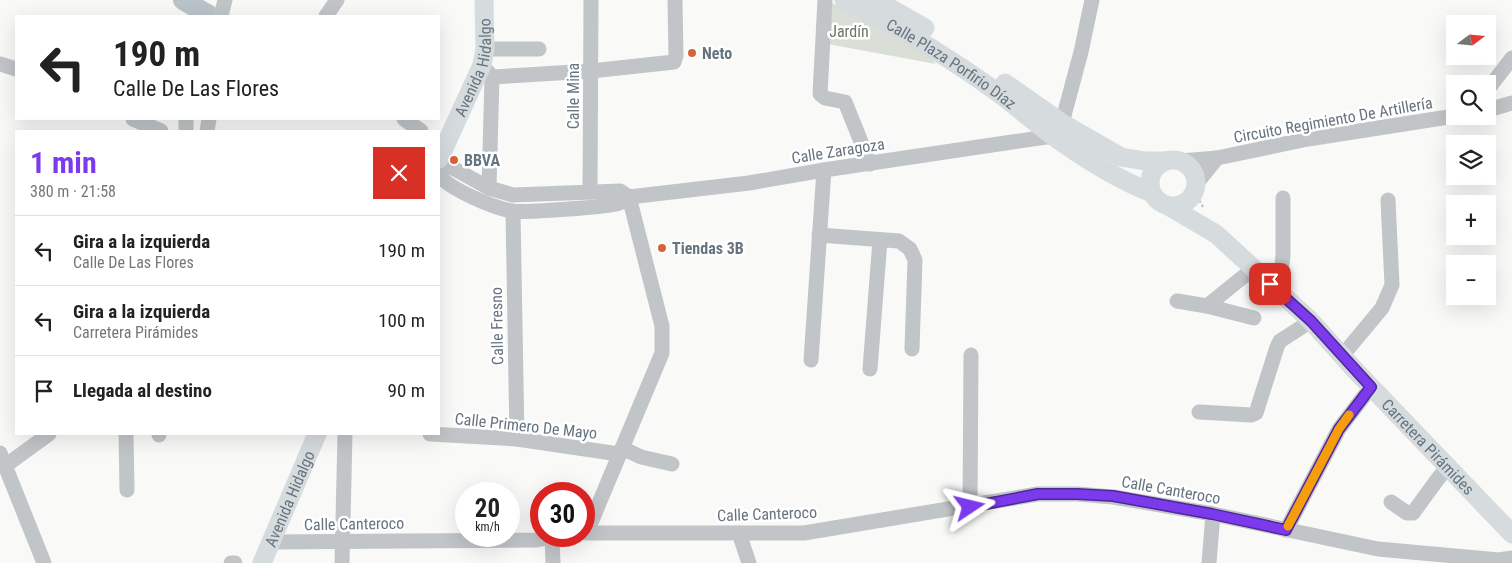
<!DOCTYPE html>
<html lang="es">
<meta charset="utf-8">
<style>
:root{--surface:#fff;--page:#f6f6f6;--text:#222;--muted:#767676;--line:#e0e0e0;--accent:#7c3aed}
body{margin:0;font-family:"Roboto Condensed",sans-serif;background:var(--page);color:var(--text);height:100vh;display:flex;flex-direction:column;font-size:19px;white-space:nowrap}
*{box-sizing:border-box;margin:0}
p{font-size:16px;color:var(--muted)}
.icon{flex:none;width:28px;height:28px;fill:none;stroke:currentColor;stroke-width:2;stroke-linecap:round;stroke-linejoin:round}
.map{position:relative;flex:1;overflow:hidden}
.drawer{position:absolute;left:15px;top:130px;width:425px;height:305px;display:flex;flex-direction:column;background:var(--surface);border-radius:0px;box-shadow:0 5px 20px #0002}
.drawer>*{flex:none}
.guide{position:absolute;left:15px;top:15px;width:425px;height:105px;border-radius:0px;box-shadow:0 5px 20px #0002;background:#fff;color:var(--text);overflow:hidden}
.needle{width:32px;rotate:74deg}
.controls{position:absolute;left:1446px;top:15px;display:grid;gap:10px}
.controls a{display:grid;place-items:center;width:50px;height:50px;border-radius:0px;background:var(--surface);box-shadow:0 5px 20px #0002;font-size:25px}
.speed{position:absolute;left:455px;top:482px;display:flex;gap:10px;font-size:25px;font-weight:700;text-align:center}
.speed>*{display:grid;place-content:center;width:65px;height:65px;border-radius:50%;background:var(--surface);box-shadow:0 5px 20px #0002;line-height:1}
.speed small{font-size:12px;font-weight:400}
.speed .limit{border:8px solid #d22;background:#fff;color:#111}
.pin{position:absolute;display:grid;place-items:center;width:42px;height:42px;color:#fff;margin:-21px;border-radius:10px;box-shadow:0 2px 8px #0006}
.me{position:absolute;width:55px;margin:-28px;rotate:80deg;stroke-linejoin:round;filter:drop-shadow(0 0 4px #0008)}
.turn{display:flex;align-items:center;gap:18px;height:105px;padding:0 15px;font-size:22px}
.turn .icon{width:65px;height:65px;stroke-width:2.5}
.turn b{display:block;font-size:35px;line-height:42px}
.round{display:grid;place-items:center;flex:none;width:52px;height:52px;border-radius:0px;background:var(--page)}
.head{display:flex;align-items:center;justify-content:space-between;height:85px;padding:0 15px}
h1{font-size:30px;font-weight:700;line-height:38px;color:var(--accent)}
ul{padding:0;list-style:none}
li{display:flex;align-items:center;gap:15px;height:70px;padding:0 15px;border-top:1px solid var(--line)}
li div{flex:1}
li b{display:block;font-size:19px}
li em{font-style:normal}
.map>svg:first-child{display:block}
.green{fill:#d9ded7}
.lines{fill:none;stroke-linecap:round;stroke-linejoin:round}
.river{stroke:#bac4c8;stroke-width:20}
.path{stroke:#bbbec0;stroke-width:2;stroke-dasharray:2.5 2.5;stroke-linecap:butt}
.minor{stroke:#c1c5c8;stroke-width:15}
.major{stroke:#d6dbde;stroke-width:19}
.route-casing{stroke:#51269a;stroke-width:12}
.route{stroke:#7c3aed;stroke-width:9}
.slow{stroke:#f59e0b;stroke-width:9}
.poi-dot{fill:#d7623a;stroke:#fff;stroke-width:2}
.labels{text-anchor:middle;dominant-baseline:central;stroke-width:5;stroke-linejoin:round;paint-order:stroke}
.park-label{font-size:16px;fill:#687965;stroke:#fff}
.poi-label{font-size:16px;font-weight:bold;fill:#667480;stroke:#fff;text-anchor:start}
.street-label{font-size:16px;fill:#667480;stroke:#fff}
</style>
<div class="map">
<svg width="1512" height="563" viewBox="0 0 1512 563">
<rect width="100%" height="100%" fill="#f9f9f7"/>
<polygon class="green" points="829,2 846,9 924,51 936,64 828,44"/>
<g class="lines">
<polyline class="river" points="183,0 209,15"/>
<polyline class="path" points="1197,196 1204,209"/>
<g class="minor">
<polyline points="825,0 820,94 825,98 845,102 870,164"/>
<polyline points="221,16 225,0"/>
<polyline points="326,16 337,0"/>
<polyline points="485,49 539,49"/>
<polyline points="0,64 16,69"/>
<polyline points="486,70 492,77 489,188"/>
<polyline points="492,77 591,71 674,62 676,56 675,0"/>
<polyline points="1488,89 1512,58"/>
<polyline points="1488,110 1512,103"/>
<polyline points="133,119 161,131"/>
<polyline points="404,119 421,131"/>
<polyline points="186,131 186,119"/>
<polyline points="207,131 209,119"/>
<polyline points="1180,161 1217,158 1308,139 1455,116"/>
<polyline points="439,168 451,167 489,188 513,195 620,191 629,197"/>
<path d="M439,175C449,189 492,207 511,211C520,213 611,207 619,203C622,202 626,199 629,197L749,183L824,170L1053,136L1062,123L1081,52L1092,0"/>
<polyline points="1196,184 1217,158"/>
<polyline points="590,192 591,0"/>
<polyline points="513,211 517,439"/>
<polyline points="819,235 899,241 910,249 915,260 912,349"/>
<polyline points="1271,284 1282,265 1283,255 1283,198"/>
<polyline points="1177,301 1207,306 1254,268"/>
<polyline points="1207,306 1254,318"/>
<polyline points="1342,356 1382,308 1392,285 1388,200"/>
<polyline points="811,360 824,170"/>
<polyline points="870,369 880,240"/>
<polyline points="1199,412 1251,415 1256,413 1277,347 1280,341 1311,321"/>
<polyline points="126,434 127,490"/>
<polyline points="430,434 517,439 619,454"/>
<polyline points="159,435 159,434"/>
<polyline points="622,448 641,457 672,464"/>
<polyline points="0,453 44,563"/>
<polyline points="5,466 49,434"/>
<polyline points="1391,502 1407,513 1413,513 1437,480 1449,465"/>
<polyline points="970,507 971,355"/>
<polyline points="1286,530 1339,429 1371,387"/>
<polyline points="587,532 662,353 662,326 629,197"/>
<polyline points="584,533 804,533 1038,494 1077,494 1113,497 1213,514 1378,549 1499,560 1512,558"/>
<polyline points="739,533 749,563"/>
<polyline points="552,537 553,563"/>
<polyline points="272,542 537,540 556,536"/>
<polyline points="231,563 235,563"/>
<polyline points="342,563 345,434"/>
<polyline points="1209,563 1213,514"/>
</g>
<g class="major">
<path id="s1" d="M844,0C899,27 947,56 997,92C1016,106 1034,122 1053,136C1082,157 1119,180 1152,193"/>
<polyline points="876,0 925,28"/>
<polyline points="1005,83 1062,123 1121,157 1145,161 1165,161"/>
<path id="s2" d="M439,159L482,65L485,49L484,0"/>
<circle cx="1173" cy="183" r="23"/>
<path id="s3" d="M1170,207L1216,234L1311,321L1353,368L1512,534"/>
<path id="s4" d="M262,563L317,434"/>
</g>
</g>
<g class="lines">
<defs>
<polyline id="route" points="970,507 1038,494 1077,494 1113,496 1212,514 1286,530 1339,429 1371,387 1311,321 1270,284"/>
</defs>
<use href="#route" class="route-casing"/>
<use href="#route" class="route"/>
<polyline class="slow" points="1288,526 1339,429 1349,415"/>
</g>
<g class="poi-dot">
<circle cx="692" cy="53" r="5"/>
<circle cx="454" cy="160" r="5"/>
<circle cx="662" cy="248" r="5"/>
</g>
<g class="labels">
<g class="park-label">
<text x="849" y="31">Jardín</text>
</g>
<g class="poi-label">
<text x="702" y="53">Neto</text>
<text x="464" y="160">BBVA</text>
<text x="672" y="248">Tiendas 3B</text>
</g>
<g class="street-label">
<text stroke="none"><textPath href="#s1" startOffset="125">Calle Plaza Porfirio Díaz</textPath></text>
<text stroke="none"><textPath href="#s2" startOffset="99">Avenida Hidalgo</textPath></text>
<text transform="translate(573 96) rotate(-90)">Calle Mina</text>
<text transform="translate(1333 120) rotate(-10)">Circuito Regimiento De Artillería</text>
<text transform="translate(838 151) rotate(-9)">Calle Zaragoza</text>
<text transform="translate(497 326) rotate(-91)">Calle Fresno</text>
<text transform="translate(526 426) rotate(6)">Calle Primero De Mayo</text>
<text stroke="none"><textPath href="#s3" startOffset="354">Carretera Pirámides</textPath></text>
<text transform="translate(1171 490) rotate(10)">Calle Canteroco</text>
<text stroke="none"><textPath href="#s4" startOffset="70">Avenida Hidalgo</textPath></text>
<text transform="translate(767 514) rotate(-2)">Calle Canteroco</text>
<text transform="translate(354 524) rotate(-1)">Calle Canteroco</text>
</g>
</g>
</svg>
<div class="controls">
<a><svg class="needle" viewBox="-14 -14 28 28"><path d="M0-13l5 13h-10z" fill="#e53935"/><path d="M0 13l5-13h-10z" fill="#767676"/></svg></a>
<a><svg class="icon" aria-label="search" viewBox="0 0 24 24"><circle cx="10" cy="10" r="6"/><path d="M15 15l6 6"/></svg></a>
<a><svg class="icon" aria-label="layers" viewBox="0 0 24 24"><path d="M12 4l9 5-9 5-9-5zM3 14l9 5 9-5"/></svg></a>
<a>+</a>
<a>−</a>
</div>
<div class="speed"><div>20<small>km/h</small></div><div class="limit">30</div></div>
<div class="pin" style="left:1270px;top:284px;background:#d93025"><svg class="icon" aria-label="arrive" viewBox="0 0 24 24"><path d="M6 21V4h12l-3 4 3 4H6"/></svg></div>
<svg class="me" style="left:970px;top:507px" viewBox="-20 -20 40 40"><path d="M0-17L14 15 0 8-14 15z" fill="#7c3aed" stroke="#fff" stroke-width="4"/></svg>
<div class="guide">
<div class="turn"><svg class="icon" aria-label="left" viewBox="0 0 24 24"><path d="M17 20v-9H6M10 6l-5 5 5 5"/></svg><div><b>190 m</b>Calle De Las Flores</div></div>
</div>
<section class="drawer">
<div class="head"><div><h1>1 min</h1><p>380 m · 21:58</p></div><a class="round" style="background:#d93025;color:#fff"><svg class="icon" aria-label="close" viewBox="0 0 24 24"><path d="M6 6l12 12M18 6L6 18"/></svg></a></div>
<ul>
<li><svg class="icon" aria-label="left" viewBox="0 0 24 24"><path d="M17 20v-9H6M10 6l-5 5 5 5"/></svg><div><b>Gira a la izquierda</b><p>Calle De Las Flores</p></div><em>190 m</em></li>
<li><svg class="icon" aria-label="left" viewBox="0 0 24 24"><path d="M17 20v-9H6M10 6l-5 5 5 5"/></svg><div><b>Gira a la izquierda</b><p>Carretera Pirámides</p></div><em>100 m</em></li>
<li><svg class="icon" aria-label="arrive" viewBox="0 0 24 24"><path d="M6 21V4h12l-3 4 3 4H6"/></svg><div><b>Llegada al destino</b></div><em>90 m</em></li>
</ul>
</section>
</div>
